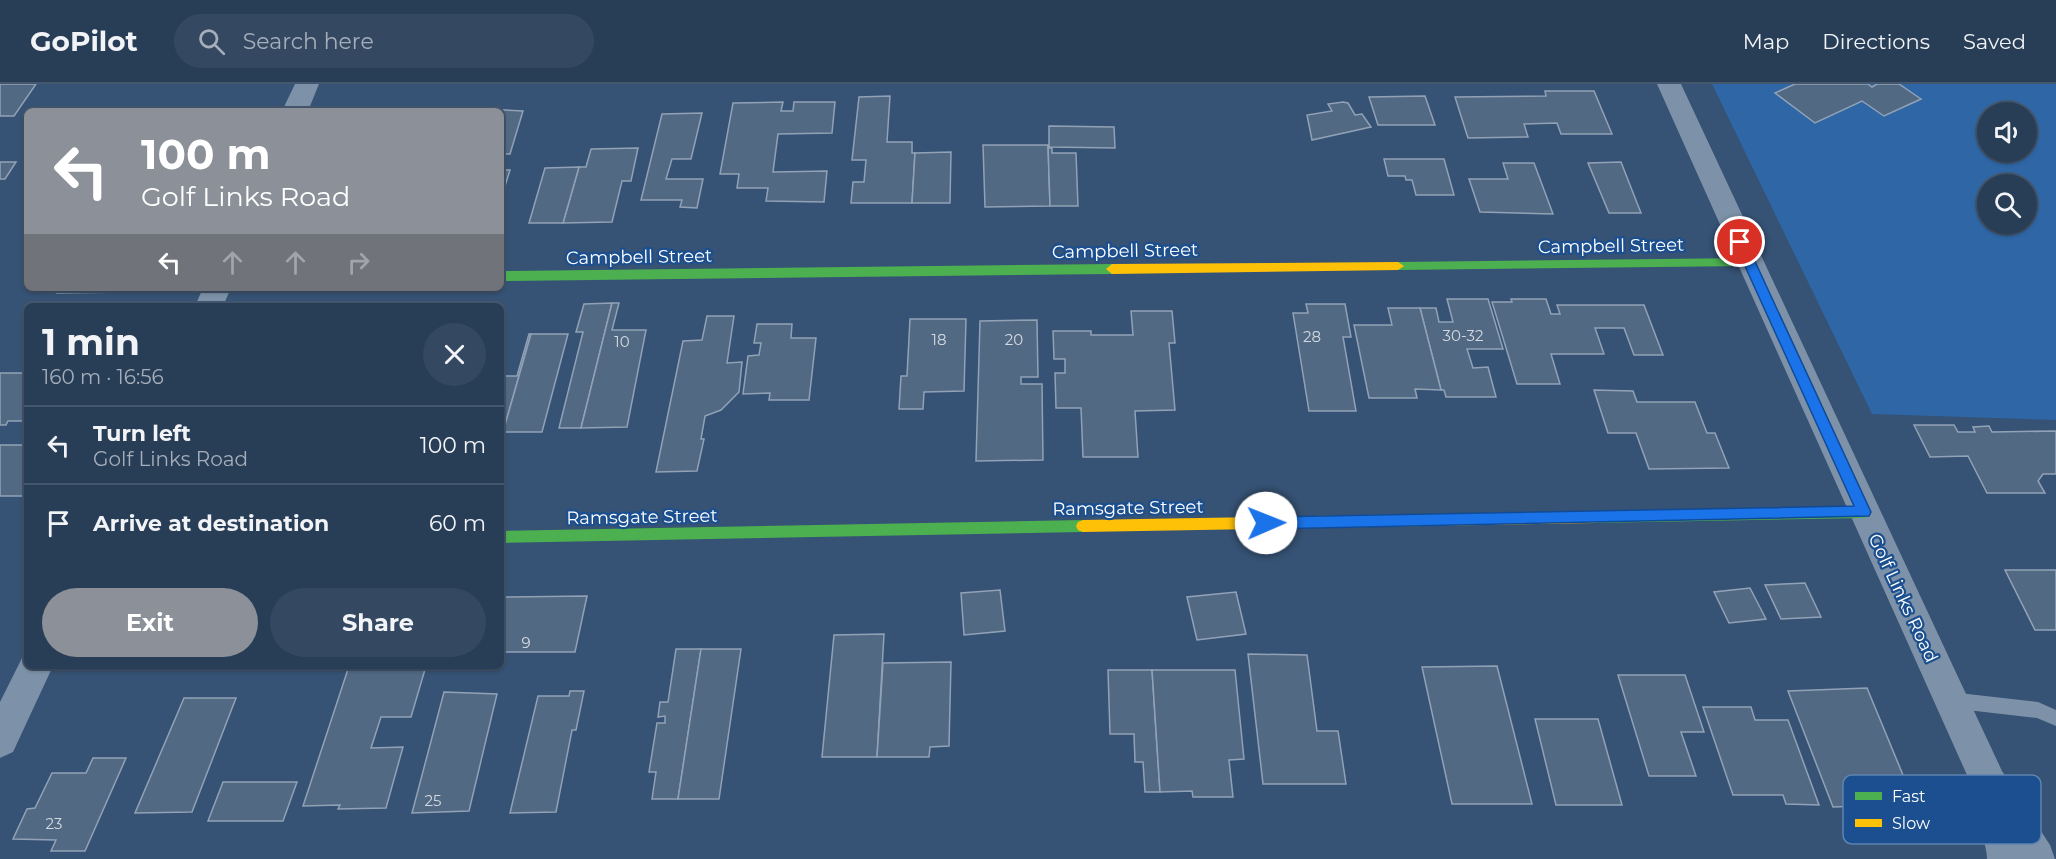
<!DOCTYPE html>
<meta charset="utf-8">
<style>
:root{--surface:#283e57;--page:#344961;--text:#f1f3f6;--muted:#a5aeba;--line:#44576d;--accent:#8c9099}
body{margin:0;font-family:Montserrat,sans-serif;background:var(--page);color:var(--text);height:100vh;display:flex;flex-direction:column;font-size:22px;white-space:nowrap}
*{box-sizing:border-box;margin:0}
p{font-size:20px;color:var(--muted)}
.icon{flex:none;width:33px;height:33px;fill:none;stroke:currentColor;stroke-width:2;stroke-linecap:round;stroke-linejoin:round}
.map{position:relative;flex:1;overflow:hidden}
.details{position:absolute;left:24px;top:219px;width:480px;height:366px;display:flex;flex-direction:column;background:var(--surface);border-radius:9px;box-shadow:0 2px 4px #0004,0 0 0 2px var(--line)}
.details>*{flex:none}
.top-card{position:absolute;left:24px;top:24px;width:480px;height:183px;border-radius:9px;box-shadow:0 2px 4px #0004,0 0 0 2px var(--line);background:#8c9099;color:#fff;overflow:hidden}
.controls{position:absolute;left:1977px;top:18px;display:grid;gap:12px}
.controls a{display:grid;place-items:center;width:60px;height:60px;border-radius:50%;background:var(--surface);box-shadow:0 2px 4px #0004,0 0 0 2px var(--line);font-size:30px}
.pin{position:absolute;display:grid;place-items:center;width:51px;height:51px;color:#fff;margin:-26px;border:3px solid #fff;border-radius:50%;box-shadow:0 2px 6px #0007}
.me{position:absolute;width:66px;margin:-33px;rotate:89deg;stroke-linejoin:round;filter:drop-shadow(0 0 4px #0008)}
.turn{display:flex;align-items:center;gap:21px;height:126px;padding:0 18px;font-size:27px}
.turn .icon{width:78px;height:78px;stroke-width:2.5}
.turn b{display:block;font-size:42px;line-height:51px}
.lanes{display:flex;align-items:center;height:57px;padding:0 18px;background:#0003;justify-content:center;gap:30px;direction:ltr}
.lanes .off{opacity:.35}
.round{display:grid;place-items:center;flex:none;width:63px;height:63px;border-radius:32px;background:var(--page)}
.headline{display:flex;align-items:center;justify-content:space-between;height:102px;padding:0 18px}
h1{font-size:36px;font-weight:700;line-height:45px}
.button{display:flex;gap:12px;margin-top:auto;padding:12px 18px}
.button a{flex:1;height:69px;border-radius:36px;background:var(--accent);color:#fff;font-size:24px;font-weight:700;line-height:69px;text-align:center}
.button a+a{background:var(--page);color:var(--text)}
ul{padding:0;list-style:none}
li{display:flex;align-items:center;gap:18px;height:78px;padding:0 18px;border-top:2px solid var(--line)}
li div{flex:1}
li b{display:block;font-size:22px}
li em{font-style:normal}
header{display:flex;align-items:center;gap:36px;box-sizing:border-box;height:84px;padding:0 30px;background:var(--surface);border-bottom:2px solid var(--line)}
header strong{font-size:28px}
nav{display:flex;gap:33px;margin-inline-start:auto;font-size:21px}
.search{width:420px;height:54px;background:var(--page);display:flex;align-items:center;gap:15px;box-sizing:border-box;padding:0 21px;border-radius:33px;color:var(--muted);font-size:22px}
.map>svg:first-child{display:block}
.green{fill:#2f66a5;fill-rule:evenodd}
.building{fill:#526984;stroke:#92a2b6;stroke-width:1.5}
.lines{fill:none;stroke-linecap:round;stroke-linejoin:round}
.lane{fill:#7d92a8;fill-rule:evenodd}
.street{fill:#7d92a8;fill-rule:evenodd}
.fast{fill:#4caf50;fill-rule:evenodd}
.slow{fill:#ffc107;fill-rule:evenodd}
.route{fill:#1a73e8;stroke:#114b97;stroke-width:1.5}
.labels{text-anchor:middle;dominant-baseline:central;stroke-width:4.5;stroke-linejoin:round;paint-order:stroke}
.number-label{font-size:15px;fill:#d4dae0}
.street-label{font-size:18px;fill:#fff;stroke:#1b4f8f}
.key{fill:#1b4f8f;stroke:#5f84b1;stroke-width:1.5}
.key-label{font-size:16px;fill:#fff}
</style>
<header>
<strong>GoPilot</strong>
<div class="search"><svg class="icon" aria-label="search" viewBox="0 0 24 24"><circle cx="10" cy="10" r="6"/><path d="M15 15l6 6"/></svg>Search here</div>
<nav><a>Map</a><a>Directions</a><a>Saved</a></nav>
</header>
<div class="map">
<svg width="2056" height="775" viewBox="0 0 2056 775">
<rect width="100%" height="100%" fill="#365274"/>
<path class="green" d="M1712,0H2056V336L1872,330ZM1988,28H2026V68H1988ZM1988,100H2026V140H1988Z"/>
<g class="building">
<polygon points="0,0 36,0 14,32 0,32"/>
<polygon points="1795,0 1868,0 1872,3 1877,0 1899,0 1921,15 1884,32 1862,17 1815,39 1775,9"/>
<polygon points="1545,7 1594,7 1612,50 1561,50 1557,39 1524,40 1528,53 1468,54 1455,13 1546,12"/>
<polygon points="890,12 887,58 912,58 912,69 915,69 912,119 851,119 853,98 864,98 866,76 852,76 859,13"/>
<polygon points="1425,12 1435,41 1378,41 1369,13"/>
<polygon points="783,18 781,27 793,27 794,18 835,18 832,49 778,50 773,88 827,87 824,118 766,117 768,104 737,104 739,90 720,90 733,19"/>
<polygon points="1343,18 1348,19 1355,31 1362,30 1371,43 1312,56 1307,31 1332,27 1328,20"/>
<polygon points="471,24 523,27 510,70 501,70 501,27 470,27"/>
<polygon points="702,29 691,75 672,75 666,95 703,95 697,124 680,123 682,116 641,116 662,30"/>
<polygon points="1049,42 1114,43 1115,64 1049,63"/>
<polygon points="983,61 1048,61 1050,122 985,123"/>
<polygon points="1048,61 1049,64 1052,64 1052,69 1076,69 1078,122 1050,122"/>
<polygon points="638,64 631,97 622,97 612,138 563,139 579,83 586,83 591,65"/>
<polygon points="951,68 950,119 912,119 915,69"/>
<polygon points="1384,75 1444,75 1454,111 1416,111 1412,96 1406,96 1405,92 1388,92"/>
<polygon points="0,78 16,78 5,95 0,95"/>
<polygon points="1621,78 1641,129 1609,129 1588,79"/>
<polygon points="1503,79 1534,79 1553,130 1480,128 1469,95 1508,95"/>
<polygon points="579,83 563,139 529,139 545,84"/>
<polygon points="501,86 510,86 501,115"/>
<polygon points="60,204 129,204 127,208 57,209"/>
<polygon points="1447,215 1488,215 1503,265 1467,265 1473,284 1488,283 1496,313 1446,313 1444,306 1441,306 1420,224 1436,224 1439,238 1453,238"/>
<polygon points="1511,215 1546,215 1551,230 1560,230 1557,221 1644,221 1663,271 1634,271 1624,244 1595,244 1604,270 1551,270 1560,300 1517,300 1492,218 1512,218"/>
<polygon points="612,219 581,344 559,344 583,248 576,248 584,220"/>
<polygon points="612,219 619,219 612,246 646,246 627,343 581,344"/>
<polygon points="1306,220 1345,220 1351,253 1343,253 1356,327 1309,327 1293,229 1308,229"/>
<polygon points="1388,224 1420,224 1441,306 1415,305 1417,314 1369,314 1354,241 1392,241"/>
<polygon points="1131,227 1172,227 1175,259 1169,259 1175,326 1135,327 1138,373 1083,373 1081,324 1056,324 1055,289 1065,289 1065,275 1054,275 1053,247 1091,247 1091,251 1133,251"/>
<polygon points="707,232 734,232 727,279 742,278 739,308 721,326 705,332 701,355 704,355 697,387 656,388 683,257 702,256"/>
<polygon points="910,235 966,235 964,307 924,308 923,325 899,325 901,292 907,292"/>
<polygon points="1037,236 1038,293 1021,293 1021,300 1042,300 1043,376 976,377 980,237"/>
<polygon points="757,240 792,240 791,254 816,254 809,316 769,316 770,309 743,310 748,272 759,271 761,259 754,259"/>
<polygon points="529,250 531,250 503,348 501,348 501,292 517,292"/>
<polygon points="531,250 568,250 542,348 503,348"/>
<polygon points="0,289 27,289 27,337 8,337 6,341 0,341"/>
<polygon points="1594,306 1633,307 1637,318 1695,318 1707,349 1715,349 1729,384 1649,385 1636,349 1608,349"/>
<polygon points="1914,341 1954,341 1958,348 1975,348 1973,343 1989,342 1992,348 2056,347 2056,390 2043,390 2038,397 2045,409 1987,409 1968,372 1930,373"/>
<polygon points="0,361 27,361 27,408 25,412 0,412"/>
<polygon points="2005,486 2056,486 2056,546 2035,546"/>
<polygon points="1805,499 1821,533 1781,535 1765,501"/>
<polygon points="1750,504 1766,535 1729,539 1714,508"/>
<polygon points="1000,506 1005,547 964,551 961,509"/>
<polygon points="1236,508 1246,550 1197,556 1187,513"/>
<polygon points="587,512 575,568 501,568 501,513"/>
<polygon points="884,550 877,673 822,673 834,551"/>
<polygon points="676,565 701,565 678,715 652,715 656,688 649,688 657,639 665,639 665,632 658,633 660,618 668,618"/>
<polygon points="701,565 741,565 719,715 678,715"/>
<polygon points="1248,570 1307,571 1317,647 1338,647 1346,700 1263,700"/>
<polygon points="951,578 949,662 930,663 929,673 877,673 883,579"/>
<polygon points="349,582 426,582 411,633 381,633 371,664 403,663 386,724 338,725 340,721 303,722"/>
<polygon points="1497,582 1532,720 1452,720 1422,583"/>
<polygon points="1108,586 1152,586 1160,708 1145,708 1143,678 1135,678 1134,650 1110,650"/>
<polygon points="1152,586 1235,586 1244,675 1229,676 1233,713 1193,713 1192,707 1160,708"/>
<polygon points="1618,591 1685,591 1704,648 1681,648 1696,692 1649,692"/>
<polygon points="1867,604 1915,720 1833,723 1788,607"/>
<polygon points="570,607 584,607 576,646 572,646 556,728 510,729 538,612 569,612"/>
<polygon points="444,608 497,610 469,727 412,729"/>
<polygon points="184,614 236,614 192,728 135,729"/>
<polygon points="1703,623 1751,623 1755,636 1788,636 1819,721 1786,720 1783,711 1733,711"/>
<polygon points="1535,635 1598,635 1622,721 1556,721"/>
<polygon points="93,674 126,674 85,767 51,767 56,756 13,755 27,725 35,724 52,689 86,689"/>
<polygon points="223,698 297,698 283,737 208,737"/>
</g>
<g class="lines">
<polygon class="lane" points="1950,608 2038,618 2056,626 2056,642 2037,634 1950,624 1944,622 1942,616 1944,610"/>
<g class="street">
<polygon points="295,0 319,0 308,27 282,27"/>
<path d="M1657,0H1681L2002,687L2050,761L2055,775H1987C1987,758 1974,736 1980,720Z"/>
<polygon points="203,204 231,204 223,222 195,222"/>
<polygon points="27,569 27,582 53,582 13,668 0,674 0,618 24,570"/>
</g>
<g class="fast">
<polygon points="1749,174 1755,178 1749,182 1398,186 1392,182 1398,178"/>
<polygon points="1112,180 1118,185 1112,190 501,197 501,187"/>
<polygon points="1864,422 1869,424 1871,428 1869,432 1864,434 1594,439 1589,437 1587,433 1589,429 1594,427"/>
<polygon points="1083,436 1088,438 1090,442 1088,446 1083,448 501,459 501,447"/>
</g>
<g class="slow">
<polygon points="1398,178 1404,182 1398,186 1112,190 1106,185 1112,180"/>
<polygon points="1594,427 1599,429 1601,433 1599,437 1594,439 1083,448 1078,446 1076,442 1078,438 1083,436"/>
</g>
</g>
<polygon class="route" points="1740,154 1746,158 1871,428 1869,432 1266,445 1261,443 1259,439 1261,435 1266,433 1854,422 1734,158"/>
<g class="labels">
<g class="number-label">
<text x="1463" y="251">30-32</text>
<text x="1312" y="252">28</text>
<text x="939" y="255">18</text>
<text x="1014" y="255">20</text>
<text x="622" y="257">10</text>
<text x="526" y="558">9</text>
<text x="433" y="716">25</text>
<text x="54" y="739">23</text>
</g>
<g class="street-label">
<text transform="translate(1611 162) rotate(-1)">Campbell Street</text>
<text transform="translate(1125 167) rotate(-1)">Campbell Street</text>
<text transform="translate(639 173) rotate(-1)">Campbell Street</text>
<text transform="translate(1128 424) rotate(-1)">Ramsgate Street</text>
<text transform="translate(642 433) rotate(-1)">Ramsgate Street</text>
<text transform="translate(1903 514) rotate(65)">Golf Links Road</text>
</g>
</g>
<rect x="1843" y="691" width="198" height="69" rx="9" class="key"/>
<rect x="1855" y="708" width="27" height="8" fill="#4caf50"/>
<rect x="1855" y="735" width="27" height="8" fill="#ffc107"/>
<g class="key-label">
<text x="1892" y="718">Fast</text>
<text x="1892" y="745">Slow</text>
</g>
</svg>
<div class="controls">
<a><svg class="icon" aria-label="sound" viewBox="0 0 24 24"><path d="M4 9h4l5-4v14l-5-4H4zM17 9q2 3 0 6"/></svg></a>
<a><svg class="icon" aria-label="search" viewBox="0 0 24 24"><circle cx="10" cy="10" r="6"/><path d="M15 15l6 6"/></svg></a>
</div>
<div class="pin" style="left:1740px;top:158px;background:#d93025"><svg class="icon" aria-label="arrive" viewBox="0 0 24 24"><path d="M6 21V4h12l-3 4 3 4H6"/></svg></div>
<svg class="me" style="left:1266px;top:439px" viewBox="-20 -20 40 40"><circle r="19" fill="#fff"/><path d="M0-13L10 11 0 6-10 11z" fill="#1a73e8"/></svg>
<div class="top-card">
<div class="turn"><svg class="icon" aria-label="left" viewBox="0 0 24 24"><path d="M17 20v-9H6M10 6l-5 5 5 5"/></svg><div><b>100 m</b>Golf Links Road</div></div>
<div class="lanes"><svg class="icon" aria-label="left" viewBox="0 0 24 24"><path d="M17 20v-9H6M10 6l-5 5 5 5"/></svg><svg class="icon off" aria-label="ahead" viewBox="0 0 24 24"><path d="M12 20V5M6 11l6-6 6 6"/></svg><svg class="icon off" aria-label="ahead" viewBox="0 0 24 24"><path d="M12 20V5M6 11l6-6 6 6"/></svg><svg class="icon off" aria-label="right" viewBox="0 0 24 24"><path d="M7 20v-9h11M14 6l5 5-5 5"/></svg></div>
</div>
<section class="details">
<div class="headline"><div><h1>1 min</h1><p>160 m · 16:56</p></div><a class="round"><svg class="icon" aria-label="close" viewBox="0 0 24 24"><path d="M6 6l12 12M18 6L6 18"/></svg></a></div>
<ul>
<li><svg class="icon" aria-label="left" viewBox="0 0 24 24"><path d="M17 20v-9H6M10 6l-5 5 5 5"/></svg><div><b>Turn left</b><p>Golf Links Road</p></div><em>100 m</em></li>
<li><svg class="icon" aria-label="arrive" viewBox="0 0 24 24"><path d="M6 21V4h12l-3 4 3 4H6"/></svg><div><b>Arrive at destination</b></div><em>60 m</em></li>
</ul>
<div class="button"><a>Exit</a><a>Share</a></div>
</section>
</div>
